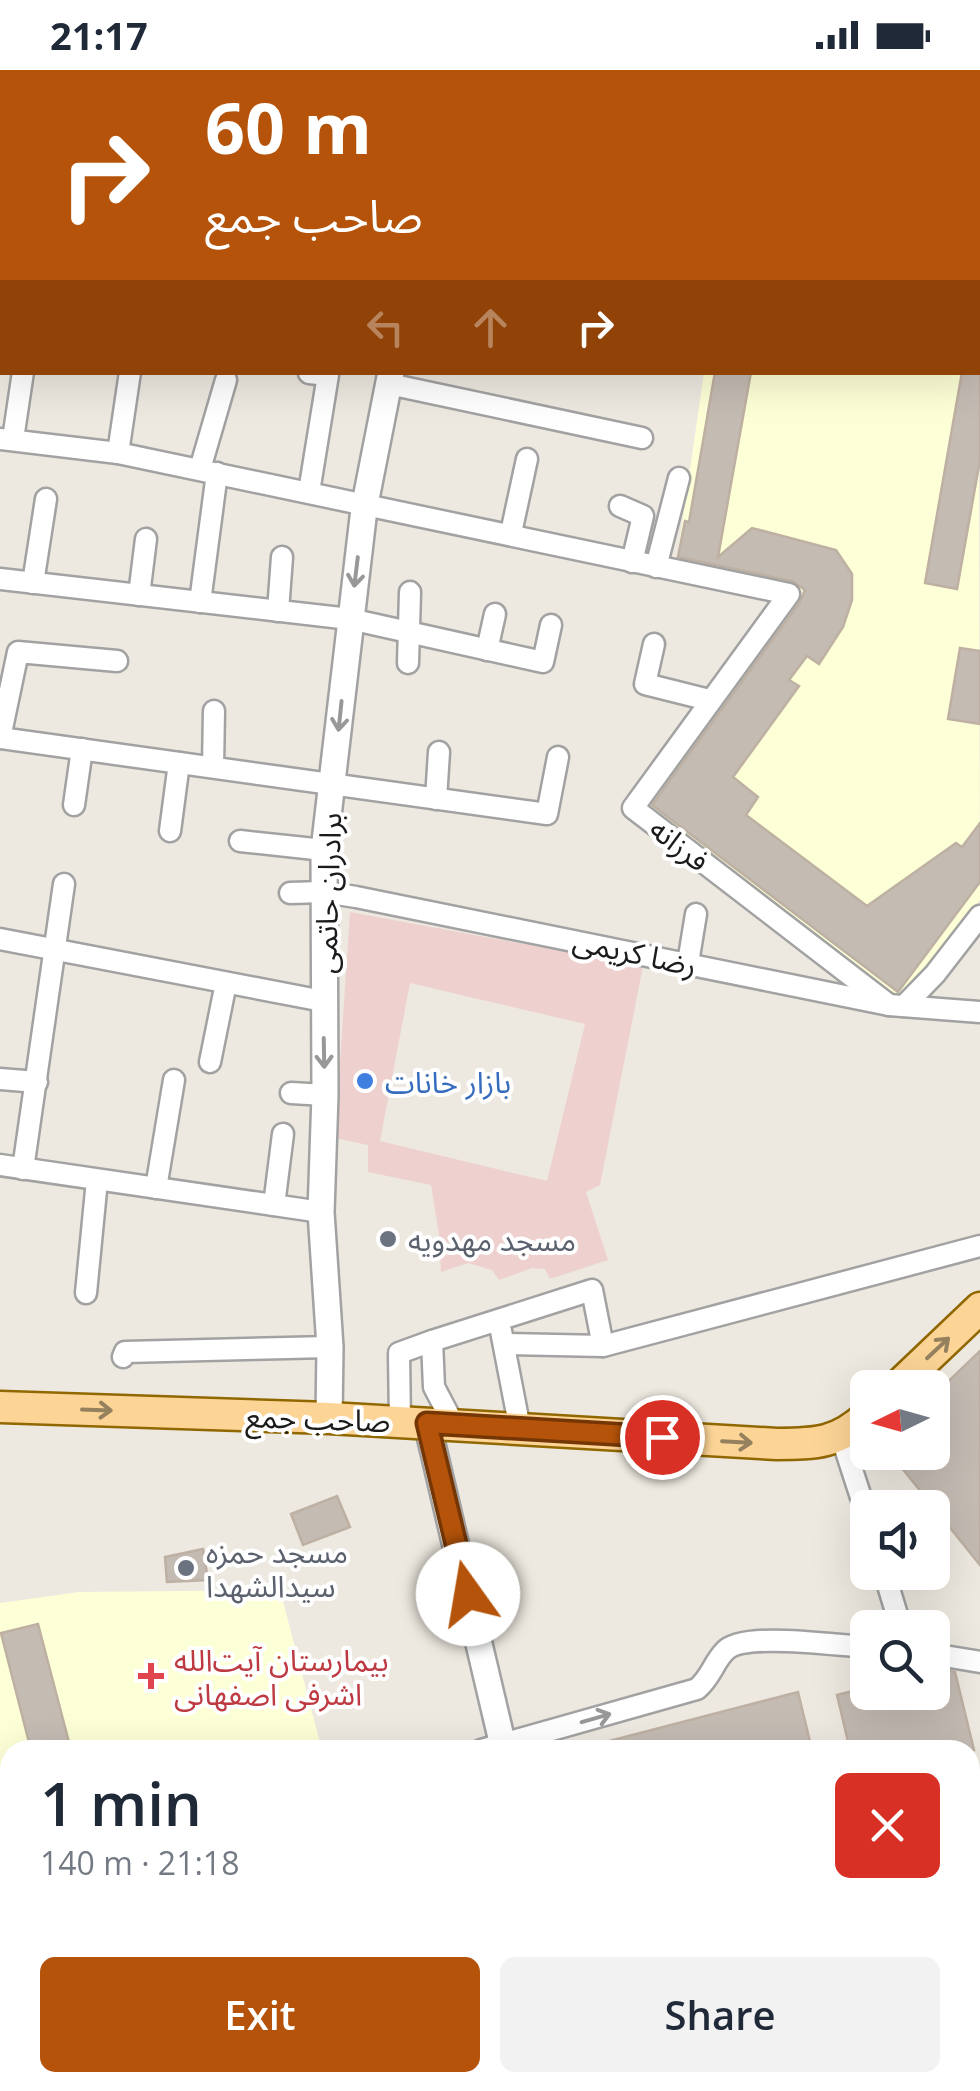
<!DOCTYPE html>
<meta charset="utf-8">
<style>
:root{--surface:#fff;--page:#f2f2f3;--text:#1f2937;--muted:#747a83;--accent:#b45309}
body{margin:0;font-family:"Open Sans","Noto Sans Arabic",sans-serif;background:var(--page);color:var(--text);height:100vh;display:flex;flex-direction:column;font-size:38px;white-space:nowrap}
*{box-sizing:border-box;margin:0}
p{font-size:32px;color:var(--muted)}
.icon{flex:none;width:55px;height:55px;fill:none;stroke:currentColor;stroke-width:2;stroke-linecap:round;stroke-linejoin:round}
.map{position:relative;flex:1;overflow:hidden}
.panel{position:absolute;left:0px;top:1670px;width:980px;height:352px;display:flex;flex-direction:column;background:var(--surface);border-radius:30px 30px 0 0;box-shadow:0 10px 40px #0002}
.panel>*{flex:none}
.top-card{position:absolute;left:0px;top:0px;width:980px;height:305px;box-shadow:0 10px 40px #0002;background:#b45309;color:#fff;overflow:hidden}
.needle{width:65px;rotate:265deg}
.buttons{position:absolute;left:850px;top:1300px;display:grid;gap:20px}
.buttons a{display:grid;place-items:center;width:100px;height:100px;border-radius:15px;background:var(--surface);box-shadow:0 10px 40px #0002;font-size:50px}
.pin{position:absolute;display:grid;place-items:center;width:85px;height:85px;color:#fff;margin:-42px;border:5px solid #fff;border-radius:50%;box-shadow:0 2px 10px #0007}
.me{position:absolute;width:110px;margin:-55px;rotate:347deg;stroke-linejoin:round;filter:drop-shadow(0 0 8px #0008)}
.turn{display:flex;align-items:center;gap:35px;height:210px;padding:0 40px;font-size:45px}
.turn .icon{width:130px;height:130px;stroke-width:2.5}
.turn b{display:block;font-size:70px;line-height:85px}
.lanes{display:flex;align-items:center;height:95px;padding:0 40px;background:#0003;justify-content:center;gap:50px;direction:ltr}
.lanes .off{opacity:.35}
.round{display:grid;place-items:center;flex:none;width:105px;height:105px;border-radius:15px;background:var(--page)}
.overview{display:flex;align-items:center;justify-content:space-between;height:170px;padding:0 40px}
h1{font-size:60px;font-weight:600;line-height:75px}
.action{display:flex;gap:20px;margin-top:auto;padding:20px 40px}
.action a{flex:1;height:115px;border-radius:15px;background:var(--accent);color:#fff;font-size:40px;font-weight:600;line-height:115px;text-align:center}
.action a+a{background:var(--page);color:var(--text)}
.status{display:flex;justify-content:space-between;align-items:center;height:70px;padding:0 50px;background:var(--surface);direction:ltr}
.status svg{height:28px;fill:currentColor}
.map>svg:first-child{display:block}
.commercial{fill:#eed1ce;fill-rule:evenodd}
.education{fill:#fdffd6}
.building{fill:#c4bbb3;stroke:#beb0a2;stroke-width:2.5}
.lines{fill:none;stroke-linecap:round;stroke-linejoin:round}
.minor-casing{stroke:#a2a2a2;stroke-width:25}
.tertiary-casing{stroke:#a2a2a2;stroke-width:30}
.primary-casing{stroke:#916700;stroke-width:35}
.minor{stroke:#fff;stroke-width:20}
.tertiary{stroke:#fff;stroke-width:25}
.primary{stroke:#fbd496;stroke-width:30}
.oneway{stroke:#989898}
.oneway2{stroke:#96815f}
.route-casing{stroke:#753606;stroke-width:25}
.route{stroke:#b45309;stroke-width:18}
.shop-dot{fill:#3f7fe0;stroke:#fff;stroke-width:4}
.worship-dot{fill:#6b7280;stroke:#fff;stroke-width:4}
.health-dot{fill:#e0444e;stroke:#fff;stroke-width:4}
.labels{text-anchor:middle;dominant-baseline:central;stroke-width:8;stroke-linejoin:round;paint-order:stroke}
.street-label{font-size:30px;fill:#1b1b1b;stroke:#fff}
.shop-label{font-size:30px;fill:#366cbe;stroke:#fff;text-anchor:start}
.worship-label{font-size:30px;fill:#5b616d;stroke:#fff;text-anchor:start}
.health-label{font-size:30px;fill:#be3a42;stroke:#fff;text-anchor:start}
</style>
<div class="status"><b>21:17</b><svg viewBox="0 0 49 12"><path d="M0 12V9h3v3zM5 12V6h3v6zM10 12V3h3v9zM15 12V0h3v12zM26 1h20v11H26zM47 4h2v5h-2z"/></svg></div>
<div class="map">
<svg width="980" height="2021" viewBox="0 0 980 2021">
<rect width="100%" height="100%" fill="#ede9e0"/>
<path class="commercial" d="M350,842L643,896L600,1115L586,1122L608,1190L550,1209L545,1199L532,1198L499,1210L492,1200L468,1193L441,1202L439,1165L431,1115L368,1102V1075L335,1068ZM410,913L585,954L547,1111L380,1071Z"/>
<g class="education">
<polygon points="978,114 980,830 900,931 638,737 804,521 676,495 704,303 978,302"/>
<polygon points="280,1520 322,1680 10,1680 10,1771 0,1773 0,1533 79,1522"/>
<polygon points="10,1823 10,2012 423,2012 425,2021 0,2021 0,1826"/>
</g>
<g class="building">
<polygon points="715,302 751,302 718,487 752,458 836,480 852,504 852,530 843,557 819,594 807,586 789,610 799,616 733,707 758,727 746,745 867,836 956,773 962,777 980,753 980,812 898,922 652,735 800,532 805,520 792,511 678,487 685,451 689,452"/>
<polygon points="962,302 980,302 980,390 957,519 925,513"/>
<polygon points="960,578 980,581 980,654 948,649"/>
<polygon points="980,1281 980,1495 889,1382 932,1382 932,1327"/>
<polygon points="337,1426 350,1457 303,1475 291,1444"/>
<polygon points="203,1479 208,1510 167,1512 165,1487"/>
<polygon points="38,1554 71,1680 31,1680 1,1563"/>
<polygon points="939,1599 955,1602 974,1680 850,1680 837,1625 868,1617 868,1622 932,1622 932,1601"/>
<polygon points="798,1622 812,1680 594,1680 594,1675"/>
</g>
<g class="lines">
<defs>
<g id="minor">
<polyline points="141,0 157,2"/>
<polyline points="511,0 522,2"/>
<polyline points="298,2 298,0"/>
<polyline points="590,2 591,0"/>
<polyline points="0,107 2,107"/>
<polyline points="389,314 642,368"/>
<polyline points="0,369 118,383 789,524 633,738 889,935"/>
<polyline points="13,369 23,302"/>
<polyline points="118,383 130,302"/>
<polyline points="200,399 226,310"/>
<polyline points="309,422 328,305 309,303"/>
<polyline points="620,436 643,446 632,492"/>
<polyline points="511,463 527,389"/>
<polyline points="656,497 679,408"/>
<polyline points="0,509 350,549 543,592 551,555"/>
<polyline points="33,513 46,429"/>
<polyline points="139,525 146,469"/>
<polyline points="200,532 217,403"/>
<polyline points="278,541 282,487"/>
<polyline points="654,574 645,614 709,630"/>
<polyline points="487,580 495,544"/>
<polyline points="408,593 410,522"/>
<polyline points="0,668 547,744 558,687"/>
<polyline points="0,668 18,582 117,591"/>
<polyline points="213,697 214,641"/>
<polyline points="436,729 439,682"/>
<polyline points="74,735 82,679"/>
<polyline points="170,761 179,693"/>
<polyline points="240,771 324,780"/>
<polyline points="290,823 324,822 356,827 889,935 980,942"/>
<polyline points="0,869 323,931"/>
<polyline points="688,893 696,844"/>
<polyline points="904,936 935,904 980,846"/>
<polyline points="210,992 226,913"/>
<polyline points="0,1009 37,1012"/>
<polyline points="291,1023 325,1025"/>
<polyline points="0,1095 321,1142"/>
<polyline points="23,1099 64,814"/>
<polyline points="156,1118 174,1010"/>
<polyline points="274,1135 283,1064"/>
<polyline points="86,1223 97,1110"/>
<polyline points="501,1261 520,1359"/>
<polyline points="603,1276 980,1176"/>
<polyline points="123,1287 125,1282 330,1277"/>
<polyline points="400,1352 399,1283 432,1271"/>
<polyline points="454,1355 434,1317 432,1271 592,1220 603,1276 504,1274"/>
<polyline points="841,1366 868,1449"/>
<polyline points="884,1502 901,1558"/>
<polyline points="932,1584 980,1592"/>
<path d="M481,1680L697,1619C712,1606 713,1593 725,1581C743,1561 839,1576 868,1577"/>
<polyline points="0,1795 10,1793"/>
</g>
<g id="tertiary">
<polyline points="451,2 452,0"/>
<polyline points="329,1348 330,1277 321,1142 325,1025 324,780 364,439 391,302"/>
<polyline points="427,1353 504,1680"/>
<polyline points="970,1921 980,1919"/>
<polyline points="561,2021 596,2012"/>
</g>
<g id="primary">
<polyline points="896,1318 980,1238"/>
<path d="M0,1337L329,1348L777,1374C817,1374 838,1373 868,1345"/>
</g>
</defs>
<use href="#minor" class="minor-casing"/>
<use href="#tertiary" class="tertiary-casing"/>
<use href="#primary" class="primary-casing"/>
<use href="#minor" class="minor"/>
<use href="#tertiary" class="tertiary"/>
<use href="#primary" class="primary"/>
</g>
<defs><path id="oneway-shaft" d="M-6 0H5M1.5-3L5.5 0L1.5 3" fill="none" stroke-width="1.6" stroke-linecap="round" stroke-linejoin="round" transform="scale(2.5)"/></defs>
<g class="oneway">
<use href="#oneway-shaft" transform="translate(356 502) rotate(97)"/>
<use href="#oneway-shaft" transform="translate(340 646) rotate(96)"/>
<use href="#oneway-shaft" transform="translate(324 983) rotate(89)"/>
<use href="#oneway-shaft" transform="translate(596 1648) rotate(-16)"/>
</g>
<g class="oneway2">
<use href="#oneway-shaft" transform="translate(938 1278) rotate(-43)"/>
<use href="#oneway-shaft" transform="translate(97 1340) rotate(2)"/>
<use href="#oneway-shaft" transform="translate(737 1372) rotate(3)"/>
</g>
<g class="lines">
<defs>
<polyline id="route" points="468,1524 427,1353 662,1367"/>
</defs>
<use href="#route" class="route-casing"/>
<use href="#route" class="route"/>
</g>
<circle class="shop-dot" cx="365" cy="1011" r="10"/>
<g class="worship-dot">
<circle cx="388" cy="1169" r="10"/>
<circle cx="186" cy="1498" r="10"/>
</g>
<path class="health-dot" d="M146 1591h10v10h10v10h-10v10h-10v-10h-10v-10h10z"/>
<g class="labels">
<g class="street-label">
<text transform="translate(680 774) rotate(38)">فرزانه</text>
<text transform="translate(327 823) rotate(-88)">برادران حاتمی</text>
<text transform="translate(635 882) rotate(12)">رضا کریمی</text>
<text transform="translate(318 1348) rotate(2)">صاحب جمع</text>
</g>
<g class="shop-label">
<text x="385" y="1011">بازار خانات</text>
</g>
<g class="worship-label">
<text x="408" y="1169">مسجد مهدویه</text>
<text x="206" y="1481">مسجد حمزه<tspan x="206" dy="34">سیدالشهدا</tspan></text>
</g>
<g class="health-label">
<text x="174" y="1589">بیمارستان آیت‌الله<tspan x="174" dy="34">اشرفی اصفهانی</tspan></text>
</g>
</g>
</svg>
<div class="buttons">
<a><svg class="needle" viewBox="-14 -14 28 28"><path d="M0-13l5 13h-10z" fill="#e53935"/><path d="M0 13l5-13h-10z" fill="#747a83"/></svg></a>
<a><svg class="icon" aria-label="sound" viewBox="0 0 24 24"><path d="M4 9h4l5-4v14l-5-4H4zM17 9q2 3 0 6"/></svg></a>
<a><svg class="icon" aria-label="search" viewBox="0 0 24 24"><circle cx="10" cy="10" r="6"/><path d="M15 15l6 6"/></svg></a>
</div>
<div class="pin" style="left:662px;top:1367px;background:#d93025"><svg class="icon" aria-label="arrive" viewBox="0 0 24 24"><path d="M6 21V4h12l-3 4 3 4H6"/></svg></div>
<svg class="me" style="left:468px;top:1524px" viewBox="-20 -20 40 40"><circle r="19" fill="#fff"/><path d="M0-13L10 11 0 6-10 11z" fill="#b45309"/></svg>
<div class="top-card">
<div class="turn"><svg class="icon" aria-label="right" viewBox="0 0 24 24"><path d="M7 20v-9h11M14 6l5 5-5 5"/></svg><div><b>60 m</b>صاحب جمع</div></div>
<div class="lanes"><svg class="icon off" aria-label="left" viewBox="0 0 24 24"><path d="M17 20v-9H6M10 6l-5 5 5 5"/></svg><svg class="icon off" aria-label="ahead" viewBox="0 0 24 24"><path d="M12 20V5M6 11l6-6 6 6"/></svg><svg class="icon" aria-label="right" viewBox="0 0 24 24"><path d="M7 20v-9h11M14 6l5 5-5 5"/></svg></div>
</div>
<section class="panel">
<div class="overview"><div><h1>1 min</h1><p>140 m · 21:18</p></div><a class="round" style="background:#d93025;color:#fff"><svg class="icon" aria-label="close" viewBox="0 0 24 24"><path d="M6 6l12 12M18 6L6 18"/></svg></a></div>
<div class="action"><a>Exit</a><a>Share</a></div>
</section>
</div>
